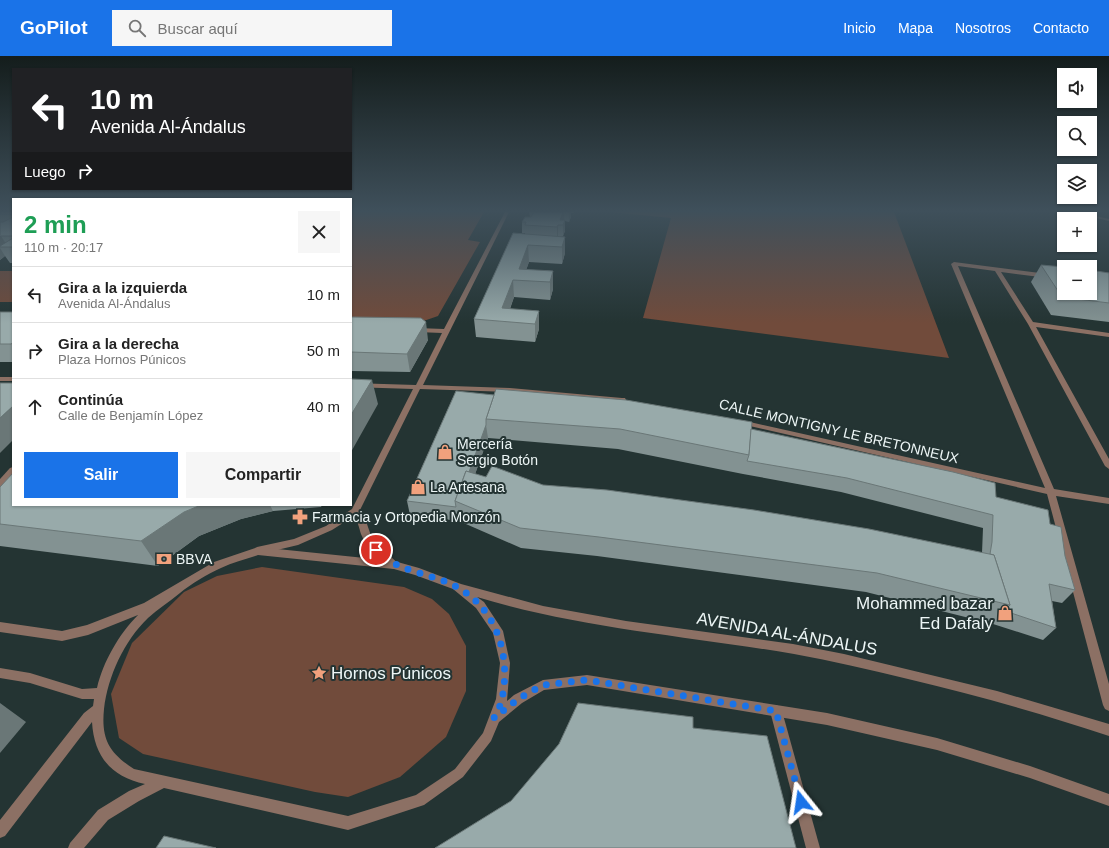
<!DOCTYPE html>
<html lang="es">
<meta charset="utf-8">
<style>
:root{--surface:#fff;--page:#f6f6f6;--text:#222;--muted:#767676;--line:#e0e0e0;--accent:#1a73e8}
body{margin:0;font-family:Arial,sans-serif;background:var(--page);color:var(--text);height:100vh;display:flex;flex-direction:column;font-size:15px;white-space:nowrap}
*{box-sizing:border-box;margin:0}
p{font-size:13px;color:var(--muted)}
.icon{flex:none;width:22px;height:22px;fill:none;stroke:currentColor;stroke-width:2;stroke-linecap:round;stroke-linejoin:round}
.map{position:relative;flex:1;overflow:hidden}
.sheet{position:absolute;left:12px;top:142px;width:340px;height:308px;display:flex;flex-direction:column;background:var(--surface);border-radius:0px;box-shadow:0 1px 3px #0004}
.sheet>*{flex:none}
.top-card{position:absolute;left:12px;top:12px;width:340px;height:122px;border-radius:0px;box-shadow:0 1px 3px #0004;background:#202124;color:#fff;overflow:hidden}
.tools{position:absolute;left:1057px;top:12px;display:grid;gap:8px}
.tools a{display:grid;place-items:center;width:40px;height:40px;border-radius:0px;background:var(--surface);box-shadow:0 1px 3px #0004;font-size:20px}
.pin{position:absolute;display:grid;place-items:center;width:34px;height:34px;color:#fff;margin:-17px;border:2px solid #fff;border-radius:50%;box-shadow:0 1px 4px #0007}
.me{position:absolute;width:44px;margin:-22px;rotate:345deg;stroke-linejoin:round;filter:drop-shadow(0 0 3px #0008)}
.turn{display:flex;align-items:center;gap:14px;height:84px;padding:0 12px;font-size:18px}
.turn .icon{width:52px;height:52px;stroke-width:2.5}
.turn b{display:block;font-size:28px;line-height:34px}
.then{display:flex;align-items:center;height:38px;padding:0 12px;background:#0003;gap:8px;font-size:15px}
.round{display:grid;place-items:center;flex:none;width:42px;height:42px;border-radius:0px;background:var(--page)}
.headline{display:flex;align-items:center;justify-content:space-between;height:68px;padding:0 12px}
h1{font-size:24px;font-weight:600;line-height:30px;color:#1e9e55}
.action{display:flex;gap:8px;margin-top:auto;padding:8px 12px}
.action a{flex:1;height:46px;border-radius:0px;background:var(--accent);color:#fff;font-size:16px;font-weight:600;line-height:46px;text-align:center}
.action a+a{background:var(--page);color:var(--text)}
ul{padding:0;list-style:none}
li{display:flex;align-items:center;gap:12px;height:56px;padding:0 12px;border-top:1px solid var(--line)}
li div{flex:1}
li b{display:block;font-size:15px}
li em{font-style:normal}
header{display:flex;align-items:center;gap:24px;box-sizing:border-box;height:56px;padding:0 20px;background:var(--accent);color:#fff}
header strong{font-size:19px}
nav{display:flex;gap:22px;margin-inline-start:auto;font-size:14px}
.search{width:280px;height:36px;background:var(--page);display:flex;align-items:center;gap:10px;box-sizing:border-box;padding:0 14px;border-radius:0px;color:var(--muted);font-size:15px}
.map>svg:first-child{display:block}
.green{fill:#714b3b}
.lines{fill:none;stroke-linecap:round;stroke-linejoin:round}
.minor{fill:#8c7064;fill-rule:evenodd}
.tertiary{fill:#8c7064;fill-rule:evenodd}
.wall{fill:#839292;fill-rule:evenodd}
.shaded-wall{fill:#6a7777}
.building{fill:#98aaaa;stroke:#6a7777}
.route{stroke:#1a73e8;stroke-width:7;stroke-dasharray:0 12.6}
.labels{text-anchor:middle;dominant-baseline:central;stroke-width:4;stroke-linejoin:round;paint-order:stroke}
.street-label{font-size:14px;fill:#edf6f6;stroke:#243433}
.poi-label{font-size:14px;fill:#edf6f6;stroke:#243433;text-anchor:start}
.near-poi-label{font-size:17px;fill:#edf6f6;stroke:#243433;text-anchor:end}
.near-street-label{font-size:17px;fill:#edf6f6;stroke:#243433}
</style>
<header>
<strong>GoPilot</strong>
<div class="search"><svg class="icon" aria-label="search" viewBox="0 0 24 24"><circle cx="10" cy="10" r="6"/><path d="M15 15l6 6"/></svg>Buscar aquí</div>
<nav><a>Inicio</a><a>Mapa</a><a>Nosotros</a><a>Contacto</a></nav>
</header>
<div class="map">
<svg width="1109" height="792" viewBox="0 0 1109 792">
<rect width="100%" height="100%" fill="#243433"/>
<g class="green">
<polygon points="351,156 484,156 468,184 480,186 438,260 412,269 351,265"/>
<polygon points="611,156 894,156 949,302 643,262 671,162"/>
<rect x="0" y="215" width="13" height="31"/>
<polygon points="262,511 404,531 432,543 449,558 466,590 466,635 446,681 400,721 348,741 315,736 143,698 119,682 111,638 132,587 184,536 217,520"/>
</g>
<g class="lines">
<g class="minor">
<path d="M505,156H509L423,329L510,332L622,342H625L626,344L625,346L510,336L420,333L360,454C368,464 368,478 376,488C382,495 395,503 399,509L397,512L394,513L391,512C378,503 367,493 361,478C359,472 358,465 354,460L332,474L298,489L260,498L257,497L255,494L257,491L294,483L326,470L352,453L413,333L351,331V327L416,329L442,277L417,276L414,274L417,272L444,273Z"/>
<polygon points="1070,156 1079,156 1109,163 1109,165"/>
<polygon points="954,206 1064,220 1064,224 1001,216 1033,266 1109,277 1109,281 1036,271 1109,403 1109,413 1105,410 1028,268 995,215 958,210 1054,433 1109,442 1109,448 1056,440 1109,628 1109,655 1105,653 1103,649 1047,438 741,368 737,366 741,364 1045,432 951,208"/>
<rect x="0" y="321" width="13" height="4"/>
<polygon points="13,411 13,419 3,430 0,431 0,423 10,412"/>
<polygon points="776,649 780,651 782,655 820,792 806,792 770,655 772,651"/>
</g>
<path class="tertiary" d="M258,491L394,505L419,512L461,528L543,550L626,565L793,588L844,598L997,635L1109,668V680C1043,658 976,639 908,623C871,614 832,605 794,598C688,580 580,572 477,541L484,546L503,575L510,607L507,645L514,639L543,624L587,619L827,657L937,682L1030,710L1109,738V750L1030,722L937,694L827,669L587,629L544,634L522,647L499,666L491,685L463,721L424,749L348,774L164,732L139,745L108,764L84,792H68L70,787L98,754L129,735L145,728C111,721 94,700 92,666L5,780L0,782V764L84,657L93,650L94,643H82L30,627L0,622V612L30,617L82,633L97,632C103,606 119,578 138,559L88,579L62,585L0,576V566L62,575L87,569L144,547L214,506ZM258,499L394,513L415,519L453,533L476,552L493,577L500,607L496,643L483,677L455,713L416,739L348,760L134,713C109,697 101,683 104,653C108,620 124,585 148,562C158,553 169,546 180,537C191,528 207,518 221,512C233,506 246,503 258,499Z"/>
</g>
<g class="wall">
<polygon points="0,156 13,156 13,207 10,207 5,200 0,204"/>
<polygon points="529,156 574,156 573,157 571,157 571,161 569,166 565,165 565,175 563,180 558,180 565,181 565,197 562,208 529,206 526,214 553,215 553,233 550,244 514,241 510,253 539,255 539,273 535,286 476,281 474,263 525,178 525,177 522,177 522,166 530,161"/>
<polygon points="1041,209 1109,217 1109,266 1051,259 1031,226"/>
<rect x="0" y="256" width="13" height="50"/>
<polygon points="351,261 428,284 410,316 351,315"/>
<path d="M456,335L751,373L996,441L1050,468L1065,500L1075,534L1062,547L1052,545L1056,572L1043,584L993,568L866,536L597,500L521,492L459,465L410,459L407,445ZM488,382L618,393L743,418L841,436L983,472L982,497L543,429L486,421L475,418Z"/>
<polygon points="0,431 13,449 322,449 321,451 273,455 241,463 199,480 158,510 0,490"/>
</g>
<g class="shaded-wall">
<polygon points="563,156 564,156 564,165 560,164"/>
<polygon points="569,156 571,156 571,161 569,166"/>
<polygon points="565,164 565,175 563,180 563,169"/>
<polygon points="558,169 558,180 557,182 557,171"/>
<polygon points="1,180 8,191 0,191 0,181"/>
<polygon points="565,181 565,197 562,208 562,191"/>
<polygon points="528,189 529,206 522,225 519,213"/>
<polygon points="0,192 5,200 0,204"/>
<polygon points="553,215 553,233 550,244 550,226"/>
<polygon points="513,224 514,241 505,266 502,252"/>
<polygon points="539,255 539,273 535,286 535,268"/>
<polygon points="426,266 428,284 410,316 407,298"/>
<polygon points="372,324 378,348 351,396 351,359"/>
<polygon points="13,350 13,384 0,397 0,362"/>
<polygon points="486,369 488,382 464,449 458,446"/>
<polygon points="201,449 270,449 273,455 241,463 199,480 158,510 141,485 184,456"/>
<polygon points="0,647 26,666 0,697"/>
</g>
<g class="building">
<rect x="0" y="156" width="13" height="2"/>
<polygon points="534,156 563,156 560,164 565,164 563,169 558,169 557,171 525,169 526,166 522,166 525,161 531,161"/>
<polygon points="13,161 13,180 1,180 0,181 0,166 3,166"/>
<polygon points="513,177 565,181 562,191 528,189 519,213 553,215 550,226 513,224 502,252 539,255 535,268 474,263"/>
<polygon points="13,182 13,191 0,191 0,190"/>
<polygon points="1041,209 1064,211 1064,237 1090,237 1090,214 1109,217 1109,247 1062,241"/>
<polygon points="0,256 13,256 13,287 11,288 0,288"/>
<polygon points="351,261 421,262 426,266 407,298 351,296"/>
<polygon points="351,323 372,324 351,359"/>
<polygon points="0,327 13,327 13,350 0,362"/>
<polygon points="496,333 626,344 752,366 749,399 620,373 486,363"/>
<polygon points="456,335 494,339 486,363 486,369 469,416 466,415 455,445 456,451 407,445"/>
<polygon points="751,373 953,416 995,427 996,441 1048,454 1050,468 1061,471 1065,500 1075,534 1049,528 1056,572 1005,555 1010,549 994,499 990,498 992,486 993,459 847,422 747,405 749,399"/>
<polygon points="492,410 543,429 607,434 754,454 869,473 994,499 1010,549 877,517 599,481 520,472 455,445 466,415 486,421"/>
<polygon points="13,417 13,449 201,449 184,456 141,485 0,468 0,431"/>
<polygon points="578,647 693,661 693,672 767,680 796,792 435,792 511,745 559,688"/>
<polygon points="164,780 216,792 156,792"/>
</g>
<linearGradient id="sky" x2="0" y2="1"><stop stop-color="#141d1c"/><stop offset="0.58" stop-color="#3f505b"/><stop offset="1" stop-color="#3f505b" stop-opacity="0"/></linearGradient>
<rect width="1109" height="267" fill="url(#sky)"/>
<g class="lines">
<path class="route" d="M376,494C394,515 430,517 455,530C497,552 511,599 502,643C501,649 497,656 494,662L518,643L543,629L587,624L776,655L801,746"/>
</g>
<defs>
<symbol id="shop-bare" viewBox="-9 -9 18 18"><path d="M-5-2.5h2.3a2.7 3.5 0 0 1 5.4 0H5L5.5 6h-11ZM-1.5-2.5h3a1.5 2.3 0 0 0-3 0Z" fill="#f1a17d" stroke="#243433" stroke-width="2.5" paint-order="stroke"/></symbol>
<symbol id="pharmacy-bare" viewBox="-9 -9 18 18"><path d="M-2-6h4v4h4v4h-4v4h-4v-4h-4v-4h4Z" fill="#f1a17d" stroke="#243433" stroke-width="2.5" paint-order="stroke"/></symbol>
<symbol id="bank-bare" viewBox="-9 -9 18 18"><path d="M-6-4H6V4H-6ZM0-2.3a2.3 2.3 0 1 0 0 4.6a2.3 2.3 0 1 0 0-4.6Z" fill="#f1a17d" stroke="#243433" stroke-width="2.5" paint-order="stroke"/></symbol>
<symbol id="sight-bare" viewBox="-9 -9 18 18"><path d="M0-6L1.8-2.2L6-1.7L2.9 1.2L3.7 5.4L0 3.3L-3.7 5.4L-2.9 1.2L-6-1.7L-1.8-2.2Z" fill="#f1a17d" stroke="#243433" stroke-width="2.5" paint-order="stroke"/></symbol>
</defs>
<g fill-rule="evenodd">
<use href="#shop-bare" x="434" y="385" width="22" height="22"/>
<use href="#shop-bare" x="407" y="420" width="22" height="22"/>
<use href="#pharmacy-bare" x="289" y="450" width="22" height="22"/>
<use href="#bank-bare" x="153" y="492" width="22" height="22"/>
<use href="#shop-bare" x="994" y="546" width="22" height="22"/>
<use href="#sight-bare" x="308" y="606" width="22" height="22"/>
</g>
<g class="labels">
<g class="street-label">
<text transform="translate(839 375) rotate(13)">CALLE MONTIGNY LE BRETONNEUX</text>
</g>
<g class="poi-label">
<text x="457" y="388">Mercería<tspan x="457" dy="16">Sergio Botón</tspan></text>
<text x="430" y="431">La Artesana</text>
<text x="312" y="461">Farmacia y Ortopedia Monzón</text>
<text x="176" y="503">BBVA</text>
</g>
<g class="near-poi-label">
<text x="993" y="547">Mohammed bazar<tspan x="993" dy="20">Ed Dafaly</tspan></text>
<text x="331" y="617" text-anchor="start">Hornos Púnicos</text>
</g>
<g class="near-street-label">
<text transform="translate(787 578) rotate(10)">AVENIDA AL-ÁNDALUS</text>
</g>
</g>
</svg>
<div class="tools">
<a><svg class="icon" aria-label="sound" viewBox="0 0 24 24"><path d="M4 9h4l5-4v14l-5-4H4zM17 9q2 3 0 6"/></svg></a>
<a><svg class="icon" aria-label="search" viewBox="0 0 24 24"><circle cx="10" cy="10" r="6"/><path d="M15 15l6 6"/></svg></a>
<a><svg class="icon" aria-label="layers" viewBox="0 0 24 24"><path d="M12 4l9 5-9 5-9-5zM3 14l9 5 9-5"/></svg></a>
<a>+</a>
<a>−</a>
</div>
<div class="pin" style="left:376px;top:494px;background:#d93025"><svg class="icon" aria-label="arrive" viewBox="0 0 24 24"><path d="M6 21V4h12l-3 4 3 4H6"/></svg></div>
<svg class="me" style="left:801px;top:746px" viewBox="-20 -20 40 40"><path d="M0-17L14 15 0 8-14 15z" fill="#1a73e8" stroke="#fff" stroke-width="4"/></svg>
<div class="top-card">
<div class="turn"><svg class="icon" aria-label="left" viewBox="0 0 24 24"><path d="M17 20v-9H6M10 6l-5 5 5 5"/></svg><div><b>10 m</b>Avenida Al-Ándalus</div></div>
<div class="then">Luego<svg class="icon" aria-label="right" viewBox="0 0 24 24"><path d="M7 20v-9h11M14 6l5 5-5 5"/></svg></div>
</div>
<section class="sheet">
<div class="headline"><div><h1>2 min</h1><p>110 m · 20:17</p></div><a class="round"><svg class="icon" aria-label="close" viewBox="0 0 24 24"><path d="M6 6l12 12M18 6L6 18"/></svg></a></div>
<ul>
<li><svg class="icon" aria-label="left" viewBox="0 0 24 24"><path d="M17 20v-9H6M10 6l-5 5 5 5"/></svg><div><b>Gira a la izquierda</b><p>Avenida Al-Ándalus</p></div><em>10 m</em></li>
<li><svg class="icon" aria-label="right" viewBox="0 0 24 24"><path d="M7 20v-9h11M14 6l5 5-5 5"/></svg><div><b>Gira a la derecha</b><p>Plaza Hornos Púnicos</p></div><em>50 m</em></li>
<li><svg class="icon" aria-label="ahead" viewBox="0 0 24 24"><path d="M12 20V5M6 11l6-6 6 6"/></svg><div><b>Continúa</b><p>Calle de Benjamín López</p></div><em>40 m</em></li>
</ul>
<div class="action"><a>Salir</a><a>Compartir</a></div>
</section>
</div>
